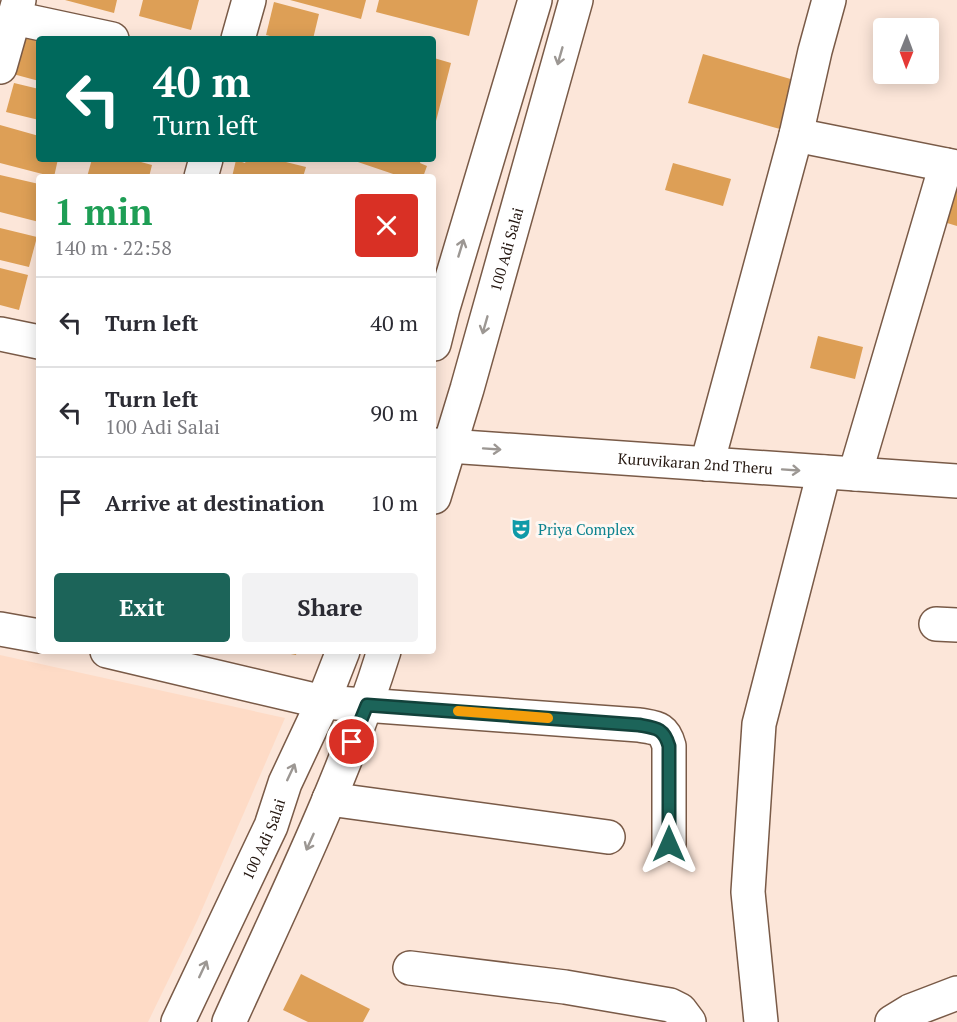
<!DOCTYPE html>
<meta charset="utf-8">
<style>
:root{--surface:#fff;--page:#f2f2f3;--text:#2b2b33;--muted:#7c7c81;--line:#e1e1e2;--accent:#1c6459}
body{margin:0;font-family:"PT Serif",serif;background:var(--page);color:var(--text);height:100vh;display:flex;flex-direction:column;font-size:22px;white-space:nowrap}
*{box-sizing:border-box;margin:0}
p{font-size:20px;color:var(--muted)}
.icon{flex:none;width:33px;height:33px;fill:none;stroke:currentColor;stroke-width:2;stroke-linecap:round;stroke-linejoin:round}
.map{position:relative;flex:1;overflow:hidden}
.panel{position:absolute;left:36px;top:174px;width:400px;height:480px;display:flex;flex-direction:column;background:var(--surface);border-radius:6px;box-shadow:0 3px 15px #0003}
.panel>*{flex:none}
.banner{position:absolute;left:36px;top:36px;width:400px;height:126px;border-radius:6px;box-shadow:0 3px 15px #0003;background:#00695c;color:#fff;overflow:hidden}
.needle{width:39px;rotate:181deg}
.tools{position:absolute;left:873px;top:18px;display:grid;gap:12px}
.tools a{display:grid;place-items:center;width:66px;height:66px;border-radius:6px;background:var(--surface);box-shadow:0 3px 15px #0003;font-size:30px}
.pin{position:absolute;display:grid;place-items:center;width:51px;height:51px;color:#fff;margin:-26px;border:3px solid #fff;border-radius:50%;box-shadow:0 2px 6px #0007}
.me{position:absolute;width:66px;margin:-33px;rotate:0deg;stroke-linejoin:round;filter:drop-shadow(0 0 4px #0008)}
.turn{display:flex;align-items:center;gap:21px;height:126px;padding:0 18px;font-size:27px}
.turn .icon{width:78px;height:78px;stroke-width:2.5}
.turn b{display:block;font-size:42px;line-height:51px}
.round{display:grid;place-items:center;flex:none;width:63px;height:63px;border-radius:6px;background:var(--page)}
.head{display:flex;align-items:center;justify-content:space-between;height:102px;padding:0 18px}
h1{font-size:36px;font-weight:700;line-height:45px;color:#1e9e55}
.button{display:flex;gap:12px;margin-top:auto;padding:12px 18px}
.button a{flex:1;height:69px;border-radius:6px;background:var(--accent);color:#fff;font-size:24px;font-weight:700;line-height:69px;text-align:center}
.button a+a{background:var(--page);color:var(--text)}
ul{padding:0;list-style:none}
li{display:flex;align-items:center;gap:18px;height:90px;padding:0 18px;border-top:2px solid var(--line)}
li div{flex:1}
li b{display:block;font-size:22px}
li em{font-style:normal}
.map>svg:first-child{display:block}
.built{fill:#fedbc6}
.building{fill:#dd9f56}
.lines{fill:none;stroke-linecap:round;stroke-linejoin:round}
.minor-casing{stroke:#795a47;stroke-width:36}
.major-casing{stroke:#795a47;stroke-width:36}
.minor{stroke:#fff;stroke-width:33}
.major{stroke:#fff;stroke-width:33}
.oneway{stroke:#9c9793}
.route-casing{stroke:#12413a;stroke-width:15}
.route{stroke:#1c6459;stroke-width:10}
.slow{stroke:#f59e0b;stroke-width:10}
.labels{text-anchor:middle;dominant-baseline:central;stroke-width:6;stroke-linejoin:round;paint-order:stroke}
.street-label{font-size:15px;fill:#241710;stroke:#fef7f2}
.culture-label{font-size:15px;fill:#0d838f;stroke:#fef7f2;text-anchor:start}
</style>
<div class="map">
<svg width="957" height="1022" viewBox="0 0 957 1022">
<rect width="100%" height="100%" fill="#fce6d9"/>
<polygon class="built" points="0,655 285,718 197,921 148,1022 0,1022"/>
<g class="building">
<polygon points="65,0 117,0 114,13"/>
<polygon points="143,0 199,0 191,30 139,16"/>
<polygon points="290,0 366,0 361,19"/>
<polygon points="379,0 478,0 469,36 376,12"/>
<polygon points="274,2 319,14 313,39 282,39 266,35"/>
<polygon points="23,36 39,40 39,81 13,74"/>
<polygon points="703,54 801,82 787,131 688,103"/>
<polygon points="434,58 451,63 436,121 434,121"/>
<polygon points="14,83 39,89 39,120 6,112"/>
<polygon points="0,125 39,136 39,159 58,159 54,177 0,163"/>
<polygon points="92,159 130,159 152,165 149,177 87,177"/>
<polygon points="247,159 274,159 306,167 303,177 232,177 236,160 245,163"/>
<polygon points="349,159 421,159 420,163 427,166 423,177 402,177"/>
<polygon points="673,163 731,179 723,206 665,190"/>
<polygon points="0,175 39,184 39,222 0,212"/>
<polygon points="957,176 957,226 934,219"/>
<polygon points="0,228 37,237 29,267 0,260"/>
<polygon points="0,268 28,275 19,310 0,305"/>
<polygon points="818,336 863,347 855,379 810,368"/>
<polygon points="275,651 297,651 296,655"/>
<polygon points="301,974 370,1009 363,1022 308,1022 283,1010"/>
</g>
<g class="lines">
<defs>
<g id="minor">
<polyline points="14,18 112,39"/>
<polyline points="238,39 249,0"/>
<polyline points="0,67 19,0"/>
<polyline points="796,135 957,167"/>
<polyline points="201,177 206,159"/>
<polyline points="0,334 39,342"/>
<path id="s1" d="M434,445L957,481"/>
<polyline points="707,464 796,135 815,51 829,0"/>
<polyline points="855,474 946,165"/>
<polyline points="936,624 957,625"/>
<polyline points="0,629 39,636"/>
<path d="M107,651L323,702L639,725C656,728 664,727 669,746V844"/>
<polyline points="329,799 608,837"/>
<polyline points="410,968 565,987 670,1005 680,1010 689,1022"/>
<polyline points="761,1022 748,892 759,724 824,472"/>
</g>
<g id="major">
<polyline points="434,344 443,308 535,0"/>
<path id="s2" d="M434,497L467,389L576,0"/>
<path id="s3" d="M178,1022L271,826L285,783L323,702L343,651"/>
<path d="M229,1022C284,900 344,779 384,651"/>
<polyline points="892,1022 910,1011 957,993"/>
</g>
</defs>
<use href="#minor" class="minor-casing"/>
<use href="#major" class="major-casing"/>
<use href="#minor" class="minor"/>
<use href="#major" class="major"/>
</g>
<defs><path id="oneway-shaft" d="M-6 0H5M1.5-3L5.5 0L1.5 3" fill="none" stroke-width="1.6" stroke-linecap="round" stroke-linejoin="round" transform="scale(1.5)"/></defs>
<g class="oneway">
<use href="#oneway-shaft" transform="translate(560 56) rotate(106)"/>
<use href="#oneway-shaft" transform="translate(461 248) rotate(-73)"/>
<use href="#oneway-shaft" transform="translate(485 325) rotate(106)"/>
<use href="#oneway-shaft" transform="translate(492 449) rotate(4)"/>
<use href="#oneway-shaft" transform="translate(791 470) rotate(4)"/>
<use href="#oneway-shaft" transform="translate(291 772) rotate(-65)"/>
<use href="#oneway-shaft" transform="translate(310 842) rotate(114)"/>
<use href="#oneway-shaft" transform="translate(203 969) rotate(-65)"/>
</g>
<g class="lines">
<defs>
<path id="route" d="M352,742L367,705L639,725C656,728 664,728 669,746V844"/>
</defs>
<use href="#route" class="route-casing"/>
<use href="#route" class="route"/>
<polyline class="slow" points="458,711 548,718"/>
</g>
<defs>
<symbol id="theatre-bare" viewBox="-9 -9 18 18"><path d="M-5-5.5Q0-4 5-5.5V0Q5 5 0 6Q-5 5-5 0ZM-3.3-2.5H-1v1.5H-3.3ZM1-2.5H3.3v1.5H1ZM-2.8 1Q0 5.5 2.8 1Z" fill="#0f9aa8" stroke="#fef7f2" stroke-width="2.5" paint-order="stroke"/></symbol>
</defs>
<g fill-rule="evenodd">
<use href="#theatre-bare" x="506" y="514" width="30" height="30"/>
</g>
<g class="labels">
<g class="street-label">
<text stroke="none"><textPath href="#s2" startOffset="258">100 Adi Salai</textPath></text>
<text stroke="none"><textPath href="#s1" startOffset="262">Kuruvikaran 2nd Theru</textPath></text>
<text stroke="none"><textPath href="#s3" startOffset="202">100 Adi Salai</textPath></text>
</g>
<g class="culture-label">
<text x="538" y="529">Priya Complex</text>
</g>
</g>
</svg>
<div class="tools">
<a><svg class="needle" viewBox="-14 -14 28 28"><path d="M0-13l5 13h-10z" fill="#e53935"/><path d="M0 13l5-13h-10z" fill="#7c7c81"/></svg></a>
</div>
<div class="pin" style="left:352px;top:742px;background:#d93025"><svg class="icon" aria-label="arrive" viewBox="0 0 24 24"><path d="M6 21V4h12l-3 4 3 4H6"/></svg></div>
<svg class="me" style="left:669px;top:844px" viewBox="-20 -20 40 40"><path d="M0-17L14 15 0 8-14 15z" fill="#1c6459" stroke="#fff" stroke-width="4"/></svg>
<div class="banner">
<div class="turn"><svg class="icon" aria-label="left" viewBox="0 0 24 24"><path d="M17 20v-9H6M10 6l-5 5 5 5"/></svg><div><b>40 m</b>Turn left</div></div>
</div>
<section class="panel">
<div class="head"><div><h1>1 min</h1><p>140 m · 22:58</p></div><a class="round" style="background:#d93025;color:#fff"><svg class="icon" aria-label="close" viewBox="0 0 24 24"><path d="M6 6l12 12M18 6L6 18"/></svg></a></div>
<ul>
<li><svg class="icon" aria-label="left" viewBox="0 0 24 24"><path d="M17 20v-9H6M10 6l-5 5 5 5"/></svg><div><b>Turn left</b></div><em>40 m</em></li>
<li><svg class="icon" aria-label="left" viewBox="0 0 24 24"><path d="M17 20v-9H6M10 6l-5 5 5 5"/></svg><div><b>Turn left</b><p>100 Adi Salai</p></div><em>90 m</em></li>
<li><svg class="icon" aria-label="arrive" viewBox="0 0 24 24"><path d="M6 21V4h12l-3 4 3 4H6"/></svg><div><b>Arrive at destination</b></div><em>10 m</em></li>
</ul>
<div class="button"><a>Exit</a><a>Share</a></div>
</section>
</div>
